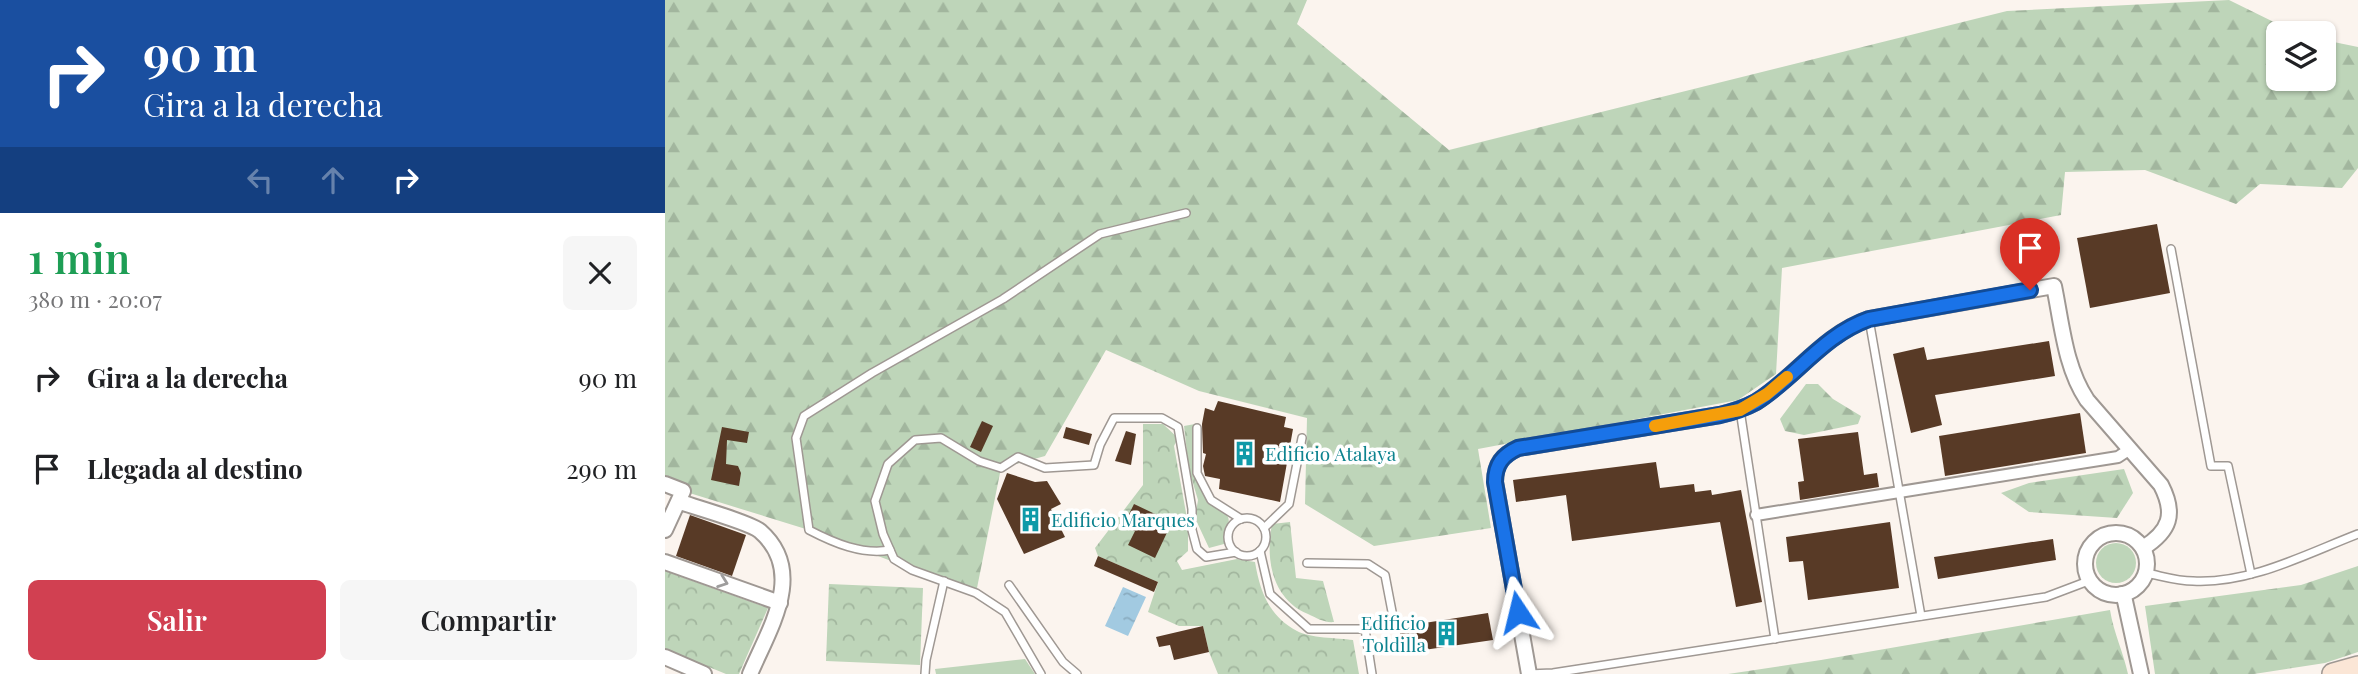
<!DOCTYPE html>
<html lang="es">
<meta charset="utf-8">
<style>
:root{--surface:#fff;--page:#f6f6f6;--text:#202124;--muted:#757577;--accent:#d14051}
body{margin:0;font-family:"Playfair Display",serif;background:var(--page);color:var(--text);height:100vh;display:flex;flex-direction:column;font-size:26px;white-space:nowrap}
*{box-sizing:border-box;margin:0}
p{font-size:23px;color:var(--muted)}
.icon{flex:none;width:38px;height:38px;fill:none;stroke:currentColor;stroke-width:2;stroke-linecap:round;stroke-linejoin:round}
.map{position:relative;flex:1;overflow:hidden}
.panel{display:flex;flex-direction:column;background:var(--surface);width:665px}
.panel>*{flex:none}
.top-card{background:#1a4fa0;color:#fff;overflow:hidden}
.fabs{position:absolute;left:1601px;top:21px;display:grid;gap:14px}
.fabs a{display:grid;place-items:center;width:70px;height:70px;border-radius:10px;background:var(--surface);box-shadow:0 2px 5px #0004;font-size:35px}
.pin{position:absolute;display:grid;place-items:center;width:60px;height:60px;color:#fff;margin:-72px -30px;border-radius:50% 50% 50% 0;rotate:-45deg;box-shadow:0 0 7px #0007}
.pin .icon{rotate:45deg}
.me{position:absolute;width:77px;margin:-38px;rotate:350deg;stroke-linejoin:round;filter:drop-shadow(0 0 5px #0008)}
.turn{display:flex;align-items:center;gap:24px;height:147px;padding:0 28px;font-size:32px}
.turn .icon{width:91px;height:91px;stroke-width:2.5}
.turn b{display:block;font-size:49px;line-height:60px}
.lanes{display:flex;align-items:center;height:66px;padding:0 28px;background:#0003;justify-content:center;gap:35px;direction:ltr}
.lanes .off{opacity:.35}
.round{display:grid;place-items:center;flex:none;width:74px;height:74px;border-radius:10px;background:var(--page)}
.overview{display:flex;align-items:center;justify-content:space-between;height:119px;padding:0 28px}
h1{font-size:42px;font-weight:600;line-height:52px;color:#1e9e55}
.primary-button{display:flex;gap:14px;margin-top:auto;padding:14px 28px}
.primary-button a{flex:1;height:80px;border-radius:10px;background:var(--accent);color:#fff;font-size:28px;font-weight:600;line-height:80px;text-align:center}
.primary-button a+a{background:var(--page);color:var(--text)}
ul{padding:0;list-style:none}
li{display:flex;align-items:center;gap:21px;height:91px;padding:0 28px}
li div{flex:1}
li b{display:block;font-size:26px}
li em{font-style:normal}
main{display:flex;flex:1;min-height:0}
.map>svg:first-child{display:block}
.forest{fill:url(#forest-firs)}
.park{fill:url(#park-crowns)}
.garden{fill:#bed5b9}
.water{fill:url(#water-ripples)}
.building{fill:#583a26}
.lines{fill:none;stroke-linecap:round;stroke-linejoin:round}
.service-casing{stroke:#9f9893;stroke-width:10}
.pedestrian-casing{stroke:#9f9893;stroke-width:14}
.minor-casing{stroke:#9f9893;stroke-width:18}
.secondary-casing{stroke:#9f9893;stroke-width:24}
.service{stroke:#fff;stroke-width:7}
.pedestrian{stroke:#fff;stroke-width:10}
.minor{stroke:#fff;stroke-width:14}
.secondary{stroke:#fbe6d6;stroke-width:21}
.oneway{stroke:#9e9d9d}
.route-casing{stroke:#114b97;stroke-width:18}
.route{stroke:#1a73e8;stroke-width:12}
.slow{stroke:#f59e0b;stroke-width:12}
.labels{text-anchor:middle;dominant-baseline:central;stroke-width:7;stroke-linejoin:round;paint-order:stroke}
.culture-label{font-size:19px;fill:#0d838f;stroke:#fff;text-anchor:start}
</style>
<main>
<section class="panel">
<div class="top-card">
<div class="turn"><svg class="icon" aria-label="right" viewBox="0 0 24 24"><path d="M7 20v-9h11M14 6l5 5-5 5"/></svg><div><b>90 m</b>Gira a la derecha</div></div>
<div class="lanes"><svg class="icon off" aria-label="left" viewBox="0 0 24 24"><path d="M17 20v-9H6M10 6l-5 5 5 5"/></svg><svg class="icon off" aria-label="ahead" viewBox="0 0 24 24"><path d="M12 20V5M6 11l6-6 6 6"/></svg><svg class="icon" aria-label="right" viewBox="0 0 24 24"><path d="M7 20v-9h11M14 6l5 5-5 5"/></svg></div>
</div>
<div class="overview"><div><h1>1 min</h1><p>380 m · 20:07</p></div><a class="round"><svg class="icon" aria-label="close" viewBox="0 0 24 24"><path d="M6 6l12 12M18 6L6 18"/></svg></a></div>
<ul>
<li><svg class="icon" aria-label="right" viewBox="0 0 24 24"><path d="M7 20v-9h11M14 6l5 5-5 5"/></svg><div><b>Gira a la derecha</b></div><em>90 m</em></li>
<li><svg class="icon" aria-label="arrive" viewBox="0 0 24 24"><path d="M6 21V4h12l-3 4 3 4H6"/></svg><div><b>Llegada al destino</b></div><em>290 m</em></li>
</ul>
<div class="primary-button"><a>Salir</a><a>Compartir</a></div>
</section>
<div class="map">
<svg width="1693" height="674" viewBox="0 0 1693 674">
<defs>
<pattern id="forest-firs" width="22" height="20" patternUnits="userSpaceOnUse" patternTransform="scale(1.75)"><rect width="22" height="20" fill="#bed5b9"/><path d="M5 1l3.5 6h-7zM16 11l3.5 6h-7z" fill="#a2b69e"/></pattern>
<pattern id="park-crowns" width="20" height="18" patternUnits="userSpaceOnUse" patternTransform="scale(1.75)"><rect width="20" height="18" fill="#bed5b9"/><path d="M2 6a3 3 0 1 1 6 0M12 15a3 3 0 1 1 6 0" fill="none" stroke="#a2b69e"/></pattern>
<pattern id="water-ripples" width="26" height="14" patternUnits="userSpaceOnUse" patternTransform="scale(1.75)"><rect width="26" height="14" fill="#a2cae1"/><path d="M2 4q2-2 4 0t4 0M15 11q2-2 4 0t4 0" fill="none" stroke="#8aacc0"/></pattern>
</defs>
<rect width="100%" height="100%" fill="#fbf4ee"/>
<g class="forest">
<polygon points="0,0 642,0 632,24 784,150 1342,11 1564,0 1631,33 1614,33 1614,79 1659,79 1659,40 1693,47 1693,168 1677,188 1595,184 1571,204 1480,170 1400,172 1396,215 1117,268 1111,374 1073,400 813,449 826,528 709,546 640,504 642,418 534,391 441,350 380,456 336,468 311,593 144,530 18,491 0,481"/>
<polygon points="1141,384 1153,384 1168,399 1196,416 1193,424 1139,435 1120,431 1115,419"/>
<polygon points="1459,469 1468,493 1452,518 1364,512 1336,493 1364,483"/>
<polygon points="1693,566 1693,652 1660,663 1589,674 1490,674 1480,606 1636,585"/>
<path d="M1445,610C1449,634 1458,651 1463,674H1063L1156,660Z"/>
</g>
<g class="park">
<path d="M478,424H498L513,438L509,446L523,524V551L512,561L517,570L572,559L590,562C595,592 604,616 632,631C644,638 673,638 688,640L694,674H553L544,652L538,626H514L483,612L493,582L433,556L430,548L478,485Z"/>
<path d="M530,424C529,453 524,473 542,499C547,506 559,510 563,517C566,524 559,536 559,544L544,548L530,518L533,500L524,470L519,426Z"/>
<path d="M625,522L631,578L658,581L669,622C659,623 652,618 643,614C607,599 600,559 607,524Z"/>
<polygon points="0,571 103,608 74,674 61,674 0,649"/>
<polygon points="164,584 258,588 255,665 161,661"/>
</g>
<g class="garden">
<circle cx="1451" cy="563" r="20"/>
<polygon points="360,659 370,674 271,674 270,669"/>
</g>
<polygon class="water" points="458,587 481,597 463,636 440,626"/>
<g class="building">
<polygon points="1492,224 1505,293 1425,308 1412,238"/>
<polygon points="1384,341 1390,376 1270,395 1277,425 1246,433 1228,354 1259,347 1262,360"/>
<polygon points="553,401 621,417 619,427 628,429 615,502 554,489 555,479 540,476 538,466 541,454 538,453 537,424 540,408 549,411"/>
<polygon points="1415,413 1421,453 1280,476 1274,436"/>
<polygon points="317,421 328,426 316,452 305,447"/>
<polygon points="57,427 84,432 82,443 62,440 61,464 73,466 76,473 74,486 46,480"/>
<polygon points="401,427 427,434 424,445 398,438"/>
<polygon points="461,431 471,434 466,465 450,461"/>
<polygon points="1193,432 1199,475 1212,473 1214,487 1135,500 1133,482 1139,481 1133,439"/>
<polygon points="991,462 995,488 1029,484 1030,492 1046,490 1047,495 1076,490 1097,602 1071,607 1055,522 907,541 901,495 851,502 848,480"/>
<polygon points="342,473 370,482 382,481 396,504 386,509 400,537 359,554 332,499"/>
<polygon points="469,504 507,522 490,558 463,545 470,531 458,526"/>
<polygon points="25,515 81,535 67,576 11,556"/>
<polygon points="1225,522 1234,588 1143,600 1138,561 1124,562 1121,537"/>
<polygon points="1388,539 1391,560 1273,579 1269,557"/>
<polygon points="433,556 493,582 489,592 429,566"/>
<polygon points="823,613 828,640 738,653 734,627"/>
<polygon points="538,626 544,652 509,660 505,645 494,647 491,637"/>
</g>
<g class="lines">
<defs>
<g id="service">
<polyline points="1506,249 1546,466 1563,466 1586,574"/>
<polyline points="1204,319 1256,616"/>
<polyline points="1075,410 1110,639"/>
<polyline points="532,428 532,473 546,500 576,519"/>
<circle cx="582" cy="537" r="19"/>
<polyline points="599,528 624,504 637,438"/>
<path d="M225,550C197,555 169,543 144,530L131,438L139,416L207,373L338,299L435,234L521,213"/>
<polyline points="595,551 605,594 644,629 700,629 707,674"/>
<polyline points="642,563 703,564 720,575 729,622 700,629"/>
<path d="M1481,573C1497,576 1512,581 1528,581C1585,584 1641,554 1693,534"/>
<polyline points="344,585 398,662 412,674"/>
<polyline points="260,674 261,660 279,581"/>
<polyline points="376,674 340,612 311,593 247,570 229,559 218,534 210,501 223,464 250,440 276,438 314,461 336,468 353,457 380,468 429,465 435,445 449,418 497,418 513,427 527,509 527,530 532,549 541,557 571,552"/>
<polyline points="863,674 888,673 1381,597 1426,580"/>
</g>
<polyline id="pedestrian" points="1091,515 1453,457 1465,449"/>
<g id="minor">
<polyline points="0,484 18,491 0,530"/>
<path d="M15,502C30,507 86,523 95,531C142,572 104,629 85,674"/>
<circle cx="1451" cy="564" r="31"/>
<polyline points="0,562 115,603"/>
<polyline points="1457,594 1460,601 1476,674"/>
<polyline points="0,657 39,674"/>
<path d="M864,674L830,482C830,464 837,455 853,448L1055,415C1067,412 1080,408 1091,402C1131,377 1157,335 1204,319L1389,286C1397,325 1400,367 1422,400L1496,485C1511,514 1505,531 1478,548"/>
</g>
<polyline id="secondary" points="1668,674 1693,667"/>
</defs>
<use href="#service" class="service-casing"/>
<use href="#pedestrian" class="pedestrian-casing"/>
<use href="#minor" class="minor-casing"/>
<use href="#secondary" class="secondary-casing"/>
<use href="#service" class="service"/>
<use href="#pedestrian" class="pedestrian"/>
<use href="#minor" class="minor"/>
<use href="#secondary" class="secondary"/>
</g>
<defs><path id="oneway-chevron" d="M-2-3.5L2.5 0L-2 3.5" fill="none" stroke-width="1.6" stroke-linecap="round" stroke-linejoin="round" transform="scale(1.75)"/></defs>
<use class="oneway" href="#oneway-chevron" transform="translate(58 582) rotate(20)"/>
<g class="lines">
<defs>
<path id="route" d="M853,612L830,482C830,464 838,455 853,448L1055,415C1068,412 1080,408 1091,402C1131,377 1158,335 1204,319L1365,290"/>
</defs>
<use href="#route" class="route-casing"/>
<use href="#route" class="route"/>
<polyline class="slow" points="990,426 1075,410 1102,394 1122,377"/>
</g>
<defs>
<symbol id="building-bare" viewBox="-9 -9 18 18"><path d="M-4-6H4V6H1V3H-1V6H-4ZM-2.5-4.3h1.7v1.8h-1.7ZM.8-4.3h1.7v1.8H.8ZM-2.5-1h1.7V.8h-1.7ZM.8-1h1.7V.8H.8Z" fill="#0f9aa8" stroke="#fff" stroke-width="2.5" paint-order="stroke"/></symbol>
</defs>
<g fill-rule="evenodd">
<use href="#building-bare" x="562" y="436" width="35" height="35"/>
<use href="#building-bare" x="348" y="502" width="35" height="35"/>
<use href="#building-bare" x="764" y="616" width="35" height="35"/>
</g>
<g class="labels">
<g class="culture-label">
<text x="600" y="453">Edificio Atalaya</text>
<text x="386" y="519">Edificio Marques</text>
<text x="761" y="622" text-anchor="end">Edificio<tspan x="761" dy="22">Toldilla</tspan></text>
</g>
</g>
</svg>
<div class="fabs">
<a><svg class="icon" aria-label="layers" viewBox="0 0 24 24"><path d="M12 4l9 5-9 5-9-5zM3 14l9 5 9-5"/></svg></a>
</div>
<div class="pin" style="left:1365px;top:290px;background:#d93025"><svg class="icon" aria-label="arrive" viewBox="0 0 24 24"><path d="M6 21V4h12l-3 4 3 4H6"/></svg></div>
<svg class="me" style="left:853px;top:612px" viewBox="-20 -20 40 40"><path d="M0-17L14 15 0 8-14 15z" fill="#1a73e8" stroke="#fff" stroke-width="4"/></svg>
</div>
</main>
